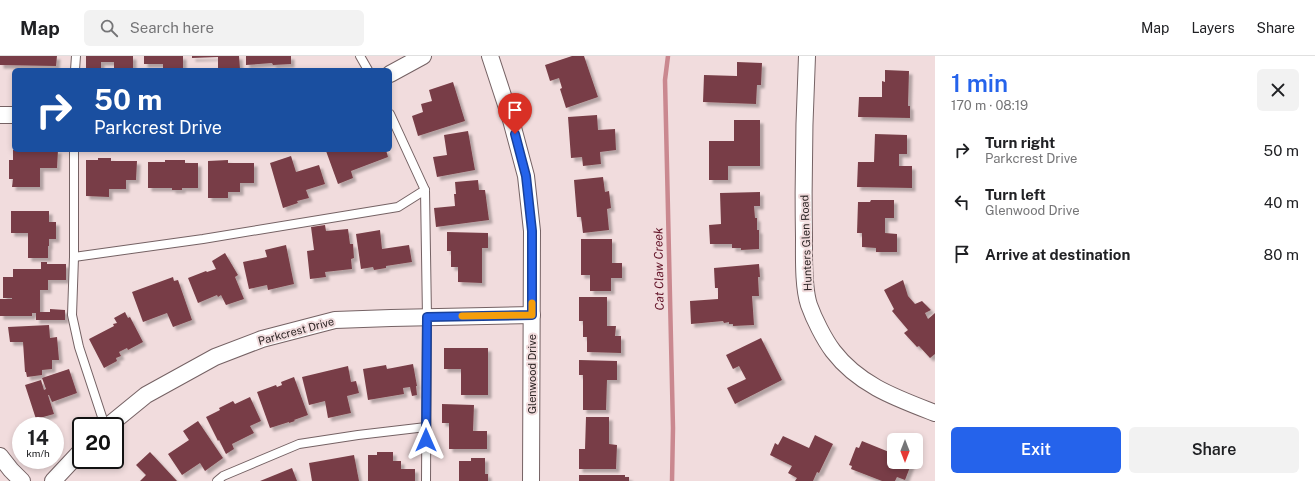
<!DOCTYPE html>
<meta charset="utf-8">
<style>
:root{--surface:#fff;--page:#f2f2f2;--text:#202124;--muted:#757577;--line:#e0e0e0;--accent:#2563eb}
body{margin:0;font-family:"Public Sans",sans-serif;background:var(--page);color:var(--text);height:100vh;display:flex;flex-direction:column;font-size:15px;white-space:nowrap}
*{box-sizing:border-box;margin:0}
p{font-size:13px;color:var(--muted)}
.icon{flex:none;width:22px;height:22px;fill:none;stroke:currentColor;stroke-width:2;stroke-linecap:round;stroke-linejoin:round}
.map{position:relative;flex:1;overflow:hidden}
.panel{display:flex;flex-direction:column;background:var(--surface);width:380px}
.panel>*{flex:none}
.banner{position:absolute;left:12px;top:12px;width:380px;height:84px;border-radius:6px;box-shadow:0 2px 6px #0003;background:#1a4fa0;color:#fff;overflow:hidden}
.needle{width:26px;rotate:180deg}
.buttons{position:absolute;left:887px;top:377px;display:grid;gap:8px}
.buttons a{display:grid;place-items:center;width:36px;height:36px;border-radius:6px;background:var(--surface);box-shadow:0 2px 6px #0003;font-size:20px}
.speed{position:absolute;left:12px;top:361px;display:flex;gap:8px;font-size:20px;font-weight:700;text-align:center}
.speed>*{display:grid;place-content:center;width:52px;height:52px;border-radius:50%;background:var(--surface);box-shadow:0 2px 6px #0003;line-height:1}
.speed small{font-size:10px;font-weight:400}
.speed .limit{border:2px solid #111;border-radius:6px;background:#fff;color:#111}
.pin{position:absolute;display:grid;place-items:center;width:34px;height:34px;color:#fff;margin:-41px -17px;border-radius:50% 50% 50% 0;rotate:-45deg;box-shadow:0 0 4px #0007}
.pin .icon{rotate:45deg}
.me{position:absolute;width:44px;margin:-22px;rotate:0deg;stroke-linejoin:round;filter:drop-shadow(0 0 3px #0008)}
.turn{display:flex;align-items:center;gap:14px;height:84px;padding:0 16px;font-size:18px}
.turn .icon{width:52px;height:52px;stroke-width:2.5}
.turn b{display:block;font-size:28px;line-height:34px}
.round{display:grid;place-items:center;flex:none;width:42px;height:42px;border-radius:6px;background:var(--page)}
.summary{display:flex;align-items:center;justify-content:space-between;height:68px;padding:0 16px}
h1{font-size:24px;font-weight:600;line-height:30px;color:var(--accent)}
.primary-button{display:flex;gap:8px;margin-top:auto;padding:8px 16px}
.primary-button a{flex:1;height:46px;border-radius:6px;background:var(--accent);color:#fff;font-size:16px;font-weight:600;line-height:46px;text-align:center}
.primary-button a+a{background:var(--page);color:var(--text)}
ul{padding:0;list-style:none}
li{display:flex;align-items:center;gap:12px;height:52px;padding:0 16px}
li div{flex:1}
li b{display:block;font-size:15px}
li em{font-style:normal}
header{display:flex;align-items:center;gap:24px;box-sizing:border-box;height:56px;padding:0 20px;background:var(--surface);border-bottom:1px solid var(--line)}
header strong{font-size:19px}
nav{display:flex;gap:22px;margin-inline-start:auto;font-size:14px}
.search{width:280px;height:36px;background:var(--page);display:flex;align-items:center;gap:10px;box-sizing:border-box;padding:0 14px;border-radius:6px;color:var(--muted);font-size:15px}
main{display:flex;flex:1;min-height:0}
.map>svg:first-child{display:block}
.lines{fill:none;stroke-linecap:round;stroke-linejoin:round}
.stream{stroke:#ca888f;stroke-width:4.5}
.building{fill:#783e46;filter:url(#shadow)}
.service-casing{stroke:#756264;stroke-width:10}
.minor-casing{stroke:#756264;stroke-width:18}
.service{stroke:#fff;stroke-width:8}
.minor{stroke:#fff;stroke-width:16}
.route-casing{stroke:#184099;stroke-width:10}
.route{stroke:#2563eb;stroke-width:7}
.slow{stroke:#f59e0b;stroke-width:7}
.labels{text-anchor:middle;dominant-baseline:central;stroke-width:4;stroke-linejoin:round;paint-order:stroke}
.street-label{font-size:11px;fill:#2e2626;stroke:#f1dcdd}
.water-label{font-size:12px;font-style:italic;fill:#611125;stroke:#f1dcdd}
</style>
<header>
<strong>Map</strong>
<div class="search"><svg class="icon" aria-label="search" viewBox="0 0 24 24"><circle cx="10" cy="10" r="6"/><path d="M15 15l6 6"/></svg>Search here</div>
<nav><a>Map</a><a>Layers</a><a>Share</a></nav>
</header>
<main>
<div class="map">
<svg width="935" height="425" viewBox="0 0 935 425">
<defs>
<filter id="shadow"><feDropShadow dx="3.5" dy="3.5" stdDeviation="1" flood-color="#0004"/></filter>
</defs>
<rect width="100%" height="100%" fill="#f1dcdd"/>
<g class="lines">
<polyline class="stream" points="668,0 665,24 673,372 672,425"/>
</g>
<g class="building">
<polygon points="0,0 57,0 56,10 0,9"/>
<polygon points="86,0 133,0 133,13 114,12 114,6 101,6 101,12 86,12"/>
<polygon points="144,0 183,0 183,12 163,12 163,8 144,8"/>
<polygon points="192,0 239,0 240,13 218,13 218,1 192,2"/>
<polygon points="246,0 291,0 291,8 273,9 272,7 246,9"/>
<polygon points="572,0 584,0 598,41 566,52 560,33 562,32 559,22 550,25 545,9"/>
<polygon points="737,6 762,7 761,29 757,29 756,48 703,46 704,19 737,20"/>
<polygon points="885,14 909,15 908,50 910,50 910,62 858,61 859,41 882,41 882,25 885,26"/>
<polygon points="453,26 465,65 418,80 412,60 423,56 421,48 432,45 429,34"/>
<polygon points="597,59 598,74 615,73 616,94 600,96 601,108 583,110 582,101 571,102 568,61"/>
<polygon points="734,64 760,64 760,110 728,110 728,124 709,124 709,85 734,85"/>
<polygon points="468,75 475,114 437,121 433,101 447,99 444,79"/>
<polygon points="875,78 907,79 907,98 899,98 899,110 912,110 912,132 857,131 858,106 874,106"/>
<polygon points="13,94 58,94 57,112 40,112 40,131 12,131 13,123 9,123 9,104 13,104"/>
<polygon points="329,94 386,94 388,101 351,115 353,122 338,128 326,95"/>
<polygon points="291,100 296,116 319,109 325,128 306,134 309,142 297,145 298,147 283,152 270,107"/>
<polygon points="98,102 111,102 111,105 137,105 136,124 126,124 126,133 109,133 109,141 86,140 86,104 98,104"/>
<polygon points="165,104 185,104 185,107 198,107 198,132 182,132 182,134 172,134 172,132 148,132 148,106 165,106"/>
<polygon points="228,104 228,107 254,107 254,127 240,127 240,136 228,136 228,142 208,142 208,105"/>
<polygon points="603,121 605,136 609,135 611,152 607,153 609,174 583,177 581,161 577,161 574,124"/>
<polygon points="478,124 479,134 485,134 489,164 436,171 434,152 455,150 454,138 456,138 455,126"/>
<polygon points="760,136 760,150 754,150 755,162 757,162 757,174 759,174 759,193 741,194 741,192 732,192 732,188 710,188 709,169 721,168 720,137"/>
<polygon points="871,144 894,144 894,162 885,162 885,177 897,178 897,196 876,196 876,192 862,191 862,177 857,177 858,146 870,146"/>
<polygon points="11,155 49,155 49,166 56,166 56,183 49,183 49,190 48,190 48,202 28,202 28,177 11,177"/>
<polygon points="325,169 326,175 348,173 350,188 353,188 354,202 351,203 352,213 325,216 326,221 310,223 307,195 314,194 311,171"/>
<polygon points="380,174 382,193 409,189 412,206 386,210 386,212 374,214 373,211 361,213 356,178"/>
<polygon points="447,176 488,177 488,192 482,192 482,227 458,226 458,211 451,211 451,195 447,195"/>
<polygon points="581,183 612,183 612,207 622,207 622,222 611,222 611,235 590,235 590,219 581,219"/>
<polygon points="286,189 294,228 268,234 267,229 249,233 243,206 267,201 265,194"/>
<polygon points="225,197 238,219 235,221 244,243 226,249 221,239 218,241 217,239 198,247 188,222 206,215 207,216 216,213 212,205"/>
<polygon points="41,206 47,206 47,208 66,208 66,224 48,224 48,234 40,234 40,256 50,256 50,253 65,254 65,264 36,264 36,257 32,257 32,260 0,260 0,243 12,243 12,242 3,242 3,221 13,221 13,213 41,213"/>
<polygon points="759,208 760,221 758,221 759,240 752,240 754,269 733,270 733,268 729,268 729,266 724,267 723,265 691,268 690,245 718,243 718,232 715,232 714,212"/>
<polygon points="173,221 174,225 178,224 192,264 173,271 167,257 143,266 132,236"/>
<polygon points="903,224 908,240 915,248 922,245 931,254 925,257 928,263 935,257 935,298 930,302 919,290 917,291 904,277 908,274 892,255 894,253 884,234"/>
<polygon points="579,241 607,241 607,270 616,270 615,280 621,280 621,297 587,296 587,281 583,281 583,265 579,265"/>
<polygon points="125,256 128,262 130,261 143,286 128,294 127,292 119,296 121,300 116,302 117,305 104,312 89,283 114,270 113,268 117,267 114,262"/>
<polygon points="49,269 50,282 57,281 59,304 52,304 52,313 42,314 42,319 27,321 26,316 25,316 23,286 10,286 8,271"/>
<polygon points="761,282 782,324 735,348 727,332 746,323 739,310 733,313 726,299"/>
<polygon points="444,292 488,292 488,339 461,339 461,313 444,313"/>
<polygon points="579,304 617,305 617,324 607,324 606,354 583,354 583,319 579,319"/>
<polygon points="413,308 417,330 416,330 417,339 412,340 410,331 403,332 404,338 368,344 363,313 386,309 387,313"/>
<polygon points="348,310 351,326 356,325 359,337 347,340 351,357 328,362 325,345 309,349 302,321"/>
<polygon points="69,313 77,337 52,346 49,339 48,339 54,358 36,363 25,329 41,324 44,334 46,333 42,322"/>
<polygon points="294,321 308,359 294,364 295,365 289,367 289,366 270,372 257,336 276,329 277,331 282,329 281,326"/>
<polygon points="250,341 261,365 250,370 254,377 232,388 234,393 226,398 219,384 218,385 206,361 220,354 219,352 233,345 235,348"/>
<polygon points="442,348 474,349 473,375 487,375 487,393 449,393 449,367 442,367"/>
<polygon points="586,361 609,361 609,388 617,389 616,413 579,413 579,393 585,393"/>
<polygon points="198,365 223,402 205,415 200,407 182,419 168,398 189,384 183,375"/>
<polygon points="815,379 833,388 819,417 817,416 813,425 795,425 797,422 788,417 792,410 770,399 775,387 778,389 783,380 809,392"/>
<polygon points="862,385 894,398 894,406 912,406 905,424 897,421 895,425 882,425 851,413 852,410 849,409 856,391 859,392"/>
<polygon points="150,396 177,425 140,425 146,419 136,409"/>
<polygon points="377,396 393,396 393,405 401,405 401,413 415,413 415,425 368,425 368,399 377,399"/>
<polygon points="354,399 359,425 312,425 309,407"/>
<polygon points="471,402 485,402 485,418 488,418 488,425 459,425 459,405 471,405"/>
<polygon points="292,412 297,425 260,425"/>
<polygon points="579,419 625,419 625,421 629,421 629,425 579,425"/>
</g>
<g class="lines">
<defs>
<g id="service">
<polyline points="360,0 368,14"/>
<polyline points="75,14 76,0"/>
<polyline points="390,58 425,134 427,261 426,425"/>
<polyline points="74,94 74,201 72,259 79,291 105,370"/>
<polyline points="74,201 203,183 398,151 425,134"/>
<polyline points="217,425 223,420 299,388 358,379 426,371"/>
</g>
<g id="minor">
<polyline points="490,0 511,64 526,120 532,175 531,425"/>
<path d="M807,0C804,61 803,122 804,182C804,201 803,231 809,249C814,263 824,283 833,295C859,329 896,342 935,357"/>
<polyline points="390,18 423,0"/>
<polyline points="0,59 14,59"/>
<polyline points="108,370 146,339 215,301 262,283 335,264 391,262 532,259"/>
<polyline points="0,400 11,414 22,425"/>
<polyline points="53,425 81,395"/>
</g>
</defs>
<use href="#service" class="service-casing"/>
<use href="#minor" class="minor-casing"/>
<use href="#service" class="service"/>
<use href="#minor" class="minor"/>
</g>
<g class="lines">
<defs>
<polyline id="route" points="426,384 427,261 532,259 532,175 526,120 515,78"/>
</defs>
<use href="#route" class="route-casing"/>
<use href="#route" class="route"/>
<polyline class="slow" points="462,260 532,259 532,247"/>
</g>
<g class="labels">
<g class="street-label">
<text transform="translate(806 187) rotate(-92)">Hunters Glen Road</text>
<text transform="translate(296 275) rotate(-15)">Parkcrest Drive</text>
<text transform="translate(532 318) rotate(-90)">Glenwood Drive</text>
</g>
<g class="water-label">
<text transform="translate(659 213) rotate(-91)">Cat Claw Creek</text>
</g>
</g>
</svg>
<div class="buttons">
<a><svg class="needle" viewBox="-14 -14 28 28"><path d="M0-13l5 13h-10z" fill="#e53935"/><path d="M0 13l5-13h-10z" fill="#757577"/></svg></a>
</div>
<div class="speed"><div>14<small>km/h</small></div><div class="limit">20</div></div>
<div class="pin" style="left:515px;top:78px;background:#d93025"><svg class="icon" aria-label="arrive" viewBox="0 0 24 24"><path d="M6 21V4h12l-3 4 3 4H6"/></svg></div>
<svg class="me" style="left:426px;top:384px" viewBox="-20 -20 40 40"><path d="M0-17L14 15 0 8-14 15z" fill="#2563eb" stroke="#fff" stroke-width="4"/></svg>
<div class="banner">
<div class="turn"><svg class="icon" aria-label="right" viewBox="0 0 24 24"><path d="M7 20v-9h11M14 6l5 5-5 5"/></svg><div><b>50 m</b>Parkcrest Drive</div></div>
</div>
</div>
<section class="panel">
<div class="summary"><div><h1>1 min</h1><p>170 m · 08:19</p></div><a class="round"><svg class="icon" aria-label="close" viewBox="0 0 24 24"><path d="M6 6l12 12M18 6L6 18"/></svg></a></div>
<ul>
<li><svg class="icon" aria-label="right" viewBox="0 0 24 24"><path d="M7 20v-9h11M14 6l5 5-5 5"/></svg><div><b>Turn right</b><p>Parkcrest Drive</p></div><em>50 m</em></li>
<li><svg class="icon" aria-label="left" viewBox="0 0 24 24"><path d="M17 20v-9H6M10 6l-5 5 5 5"/></svg><div><b>Turn left</b><p>Glenwood Drive</p></div><em>40 m</em></li>
<li><svg class="icon" aria-label="arrive" viewBox="0 0 24 24"><path d="M6 21V4h12l-3 4 3 4H6"/></svg><div><b>Arrive at destination</b></div><em>80 m</em></li>
</ul>
<div class="primary-button"><a>Exit</a><a>Share</a></div>
</section>
</main>
